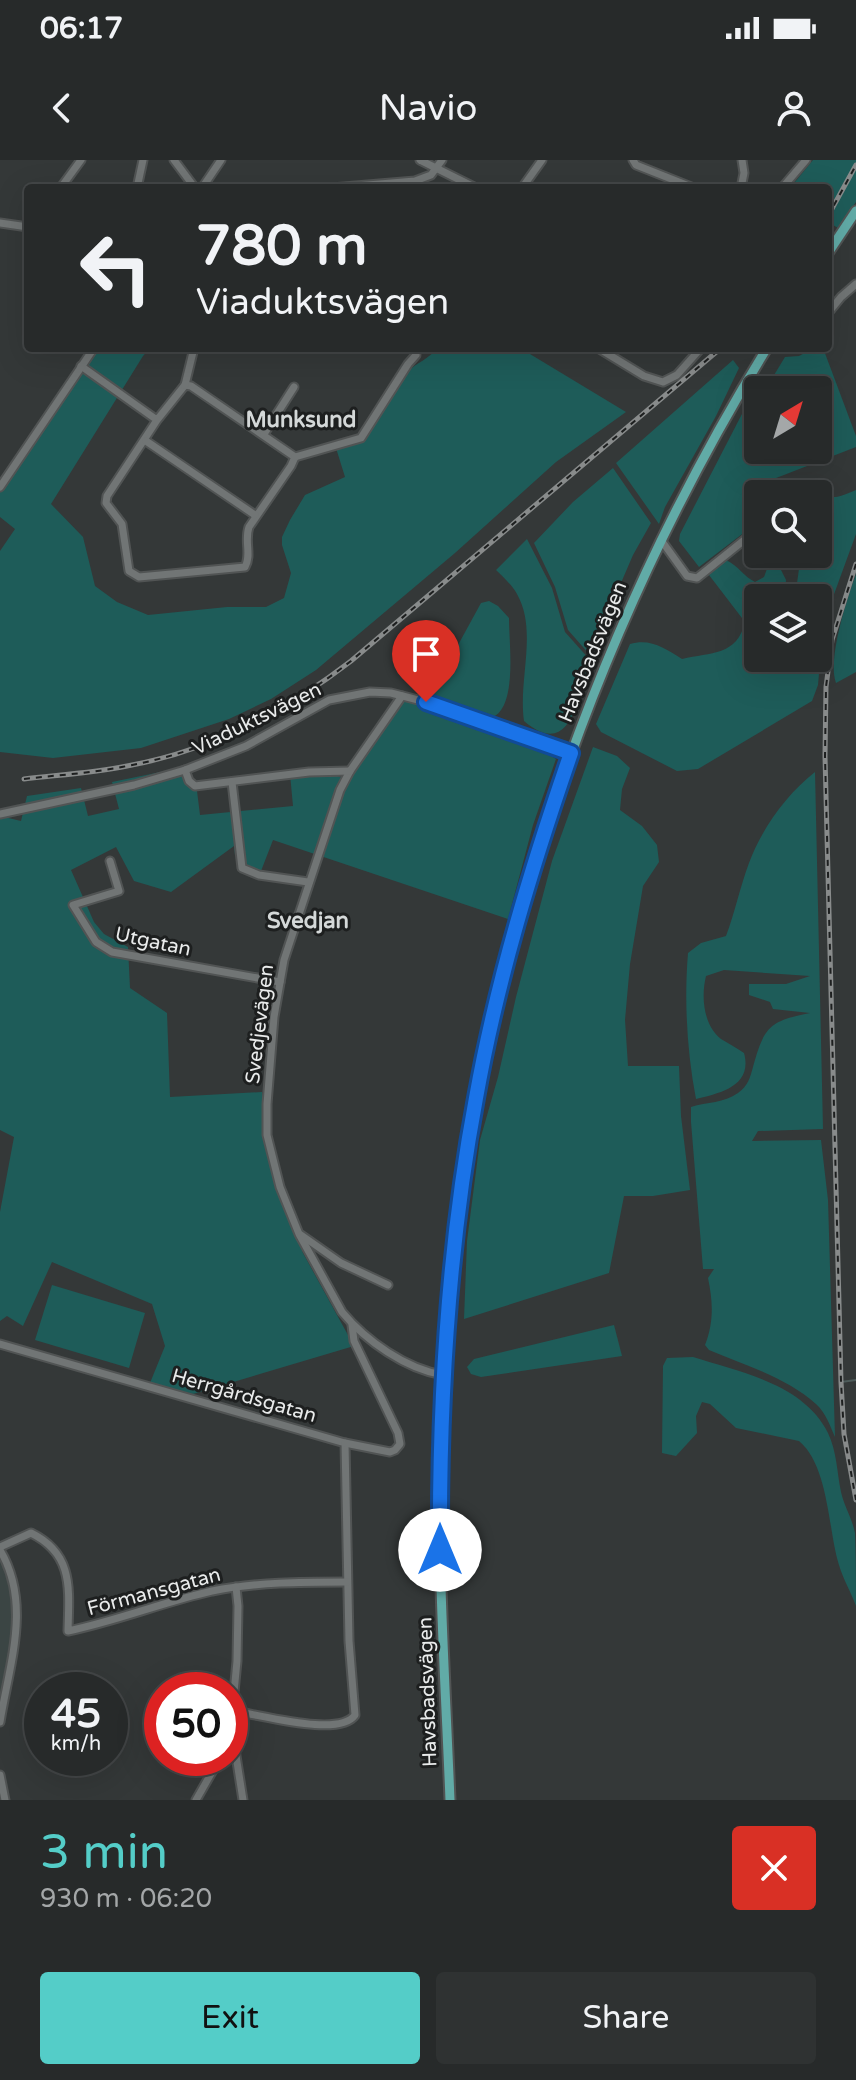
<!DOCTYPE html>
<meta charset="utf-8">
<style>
:root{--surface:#272a2a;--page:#2f3232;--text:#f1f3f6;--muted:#a4a7a8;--line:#434647;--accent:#54cdc8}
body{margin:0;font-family:"Varela Round",sans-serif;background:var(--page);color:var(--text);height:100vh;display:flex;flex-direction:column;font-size:30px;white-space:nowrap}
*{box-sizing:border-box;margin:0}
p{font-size:26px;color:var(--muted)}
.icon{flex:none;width:44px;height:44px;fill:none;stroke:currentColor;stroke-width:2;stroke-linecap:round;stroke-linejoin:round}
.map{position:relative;height:1640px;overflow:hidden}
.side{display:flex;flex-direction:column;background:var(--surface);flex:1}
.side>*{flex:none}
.guide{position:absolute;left:24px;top:24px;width:808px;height:168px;border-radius:8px;box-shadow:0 8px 32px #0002,0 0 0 2px var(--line);background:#272a2a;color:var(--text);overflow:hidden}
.needle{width:52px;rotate:38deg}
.buttons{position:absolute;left:744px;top:216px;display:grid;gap:16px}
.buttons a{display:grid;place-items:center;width:88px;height:88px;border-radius:8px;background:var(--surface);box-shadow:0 8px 32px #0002,0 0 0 2px var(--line);font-size:40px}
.speed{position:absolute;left:24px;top:1512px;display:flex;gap:16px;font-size:40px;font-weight:700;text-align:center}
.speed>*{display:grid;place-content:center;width:104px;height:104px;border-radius:50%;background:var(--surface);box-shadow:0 8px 32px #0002,0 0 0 2px var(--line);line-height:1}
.speed small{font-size:20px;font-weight:400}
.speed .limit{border:12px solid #d22;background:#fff;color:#111}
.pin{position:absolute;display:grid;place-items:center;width:68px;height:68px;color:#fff;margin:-82px -34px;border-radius:50% 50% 50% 0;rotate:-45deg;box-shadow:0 0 8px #0007}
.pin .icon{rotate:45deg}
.me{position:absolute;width:88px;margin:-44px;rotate:0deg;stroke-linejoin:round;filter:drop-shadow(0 0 6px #0008)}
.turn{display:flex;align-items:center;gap:28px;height:168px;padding:0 40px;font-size:36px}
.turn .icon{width:104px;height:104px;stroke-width:2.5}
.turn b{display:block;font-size:56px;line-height:68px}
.round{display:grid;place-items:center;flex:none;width:84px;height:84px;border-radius:8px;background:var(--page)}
.head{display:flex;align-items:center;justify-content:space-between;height:136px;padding:0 40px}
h1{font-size:48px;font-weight:600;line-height:60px;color:var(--accent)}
.action{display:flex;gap:16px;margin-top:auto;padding:16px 40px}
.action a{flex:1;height:92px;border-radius:8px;background:var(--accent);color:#111;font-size:32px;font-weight:600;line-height:92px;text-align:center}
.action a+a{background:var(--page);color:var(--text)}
.status{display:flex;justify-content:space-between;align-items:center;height:56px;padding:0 40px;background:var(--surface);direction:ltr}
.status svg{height:22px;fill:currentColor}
header{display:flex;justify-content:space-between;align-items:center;height:104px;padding:0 40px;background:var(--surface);font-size:36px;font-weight:600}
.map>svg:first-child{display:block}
.built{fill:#3b4544}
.green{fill:#1e5c59}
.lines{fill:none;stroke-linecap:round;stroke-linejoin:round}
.stream{stroke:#4e5c5b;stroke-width:2}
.minor-casing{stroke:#515454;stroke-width:11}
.major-casing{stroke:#515454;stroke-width:13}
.minor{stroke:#717575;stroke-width:7}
.major{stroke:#61aba7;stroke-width:9}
.rail-casing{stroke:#888b8b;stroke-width:5}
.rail{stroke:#1d1f1f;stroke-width:2;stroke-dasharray:6;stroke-linecap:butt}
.route-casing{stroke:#114b97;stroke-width:20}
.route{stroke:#1a73e8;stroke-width:14}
.labels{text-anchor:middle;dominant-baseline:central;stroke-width:6;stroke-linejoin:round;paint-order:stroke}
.street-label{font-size:20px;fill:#e9ebeb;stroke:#1d1f1f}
.neighbourhood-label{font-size:22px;font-weight:bold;fill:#d4d8d8;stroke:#1d1f1f}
</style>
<div class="status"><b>06:17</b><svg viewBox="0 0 49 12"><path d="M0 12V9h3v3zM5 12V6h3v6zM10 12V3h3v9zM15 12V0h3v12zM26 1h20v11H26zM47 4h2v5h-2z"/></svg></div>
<header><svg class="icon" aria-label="back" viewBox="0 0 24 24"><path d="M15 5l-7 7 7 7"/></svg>Navio<svg class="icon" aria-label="person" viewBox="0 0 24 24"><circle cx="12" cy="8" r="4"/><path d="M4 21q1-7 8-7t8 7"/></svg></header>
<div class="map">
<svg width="856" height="1640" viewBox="0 0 856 1640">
<rect width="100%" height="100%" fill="#343838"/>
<polygon class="built" points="0,1395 11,1418 17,1453 1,1541 0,1566"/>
<g class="green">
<polygon points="813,0 856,0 856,42 838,68 828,62 828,28 790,28"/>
<path d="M90,188H150L143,196L51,344L83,377L95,426L117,442L148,455L227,447H266L284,438L291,413L282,385V377L290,360L305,335L345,317L336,288C375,275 381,237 408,211C417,203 428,199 438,188H520L626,252L556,302L455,393L316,510L271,539L229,559L141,588L53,598L0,592V391L15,369L0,357V322Z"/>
<polygon points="814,188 823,188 856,276 856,287 771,320 782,334 758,334 758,362 699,407 679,381 680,374 743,252 758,236 758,290 818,290 818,230 765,230 785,197 799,196"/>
<polygon points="733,200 739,208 716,256 665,347 659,364 616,303"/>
<polygon points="613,308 651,363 633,395 590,495 568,470 555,427 534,383 573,342"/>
<path d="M808,328C835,332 822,345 856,330V374L833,437L822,480L818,525L812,541L698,609L677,611L601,572L596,564L630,484C650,478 665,488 682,499C711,492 737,496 745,462L709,415L726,400C739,406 743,416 755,422L764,417L768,406L777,402L786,420L785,438H758V498H818V438H795L801,394H818V334H798Z"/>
<path d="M527,379L552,428L565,472L590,500C579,534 572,602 524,561C518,520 538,471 517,434C512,425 503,417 496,410Z"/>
<path d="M856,414V512L836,523C827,500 847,438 856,414Z"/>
<path d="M489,441L498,446L509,458C509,483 517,542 495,556L424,533L452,496L481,443Z"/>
<polygon points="411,533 527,580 556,599 533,665 508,759 273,680 261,711 247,706 235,695 234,686 171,732 134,721 116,687 71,710 94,762 104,774 128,787 130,828 167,853 170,937 262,932 283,1045 303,1093 354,1186 193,1234 150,1223 165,1186 152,1144 52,1102 23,1166 7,1156 0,1161 0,1052 14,977 0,970 0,656 21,661 27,636 81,628 88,656 119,649 112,622 180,608 196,623 200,655 293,646 290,614 331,614 349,620 373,581"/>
<polygon points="593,587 617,596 630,608 622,629 620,650 642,666 657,685 659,702 643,726 630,804 625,860 628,906 679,906 681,956 690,1030 653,1036 624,1036 609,1113 464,1159 467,1081 480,980 498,917 516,837 552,701"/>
<path d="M815,612L823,969L758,971L752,981L821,980L828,1040L835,1277C830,1266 826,1253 816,1244C787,1218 745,1205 709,1190L705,1185C714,1162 713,1142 708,1118L714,1109H703L691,962V947C707,942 724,943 738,933C748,926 750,918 753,907C764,867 769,861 810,853L773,849L770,842L749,835V824H786L810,816L724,810L706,816C701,836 703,865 721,879C729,884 737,888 744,893C753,926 720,933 696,939C687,892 684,841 688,793L701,783L726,776C735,752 740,727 749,703C762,668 786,635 815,612Z"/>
<polygon points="52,1125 145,1153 129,1208 35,1180"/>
<polygon points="614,1165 622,1196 481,1217 471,1214 467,1207 474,1199"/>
<path d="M693,1197C740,1212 804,1224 828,1273C837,1292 837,1313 841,1332C844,1346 852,1358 855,1373C856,1396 856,1422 856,1446C851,1432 843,1419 839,1405C828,1370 829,1306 799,1281L736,1268L710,1244L702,1242L696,1256L697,1273L676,1296L662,1293L663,1206L667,1198Z"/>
</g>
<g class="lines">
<polyline class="stream" points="841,1222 856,1220"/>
<defs>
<g id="minor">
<polyline points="174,0 195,28"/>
<polyline points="420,0 476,28"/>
<polyline points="633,0 636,5 694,28"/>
<polyline points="62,26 81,0"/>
<polyline points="137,28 143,0"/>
<polyline points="202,28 221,0"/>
<polyline points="332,28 415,21 431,15 442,0"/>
<polyline points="522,28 542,0"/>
<polyline points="741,28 744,13 742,0"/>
<polyline points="782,28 806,0"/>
<polyline points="0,63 28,67"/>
<polyline points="828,153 841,137 856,124"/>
<polyline points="598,188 644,216 663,222 677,215 701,188"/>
<path d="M81,206L157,260L185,225L191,226L295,297L291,306L249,367C244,381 252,395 245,407L139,417L129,411L122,364L106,343L107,336L157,260"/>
<polyline points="185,225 194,188"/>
<polyline points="264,274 294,227"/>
<polyline points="146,281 255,355"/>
<polyline points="295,297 361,278 408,204 416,195"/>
<polyline points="0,327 94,188"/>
<polyline points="661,380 687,416 697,418 758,369"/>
<path d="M402,536L350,611L340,630L284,800L274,857L267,944V975L280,1027L299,1074L342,1152C366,1181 406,1209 443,1215"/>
<polyline points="185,610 189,621 195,626 309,612 350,611"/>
<polyline points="232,622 242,708 259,715 308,722"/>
<polyline points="0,654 134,625 185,610 246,586 329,540 370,532 391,533 426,542 571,593"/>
<polyline points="110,701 119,731 73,745 96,782 112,792 280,822"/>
<polyline points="301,1075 341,1103 388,1125"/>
<path d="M0,1184L345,1283L349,1481L355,1555C339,1578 259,1554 232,1551"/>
<polyline points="345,1283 390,1292 395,1290 400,1284 398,1273 354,1181 352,1165"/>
<path d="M0,1387L31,1373C74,1394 69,1429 68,1471C117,1461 163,1442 212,1431C257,1422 302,1422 347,1422"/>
<path d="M0,1390C32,1444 9,1505 0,1562"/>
<polyline points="236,1427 238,1446 237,1501 231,1564 243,1640"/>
<polyline points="0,1615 5,1640"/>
<polyline points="196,1640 220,1598"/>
</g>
<g id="major">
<polyline points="828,93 856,51"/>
<path d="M450,1640C445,1514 436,1387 441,1260C456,881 568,511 767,188"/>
</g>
</defs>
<use href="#minor" class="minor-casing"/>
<use href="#major" class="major-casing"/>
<use href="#minor" class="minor"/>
<use href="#major" class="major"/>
<defs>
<g id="rail">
<polyline points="828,56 856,5"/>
<polyline points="856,404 832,480 826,527 825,596 841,1222 844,1274 856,1340"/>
<path d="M24,619C58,615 93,613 127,606C210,591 285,552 351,501L721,188"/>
</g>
</defs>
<use href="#rail" class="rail-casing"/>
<use href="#rail" class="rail"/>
</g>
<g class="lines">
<defs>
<path id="route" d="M426,542L571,593C532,706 497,820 476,938C448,1087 439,1238 440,1390"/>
</defs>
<use href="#route" class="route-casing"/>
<use href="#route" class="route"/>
</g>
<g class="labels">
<g class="street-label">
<text transform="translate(593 492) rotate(-68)">Havsbadsvägen</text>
<text transform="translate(257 559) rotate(-26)">Viaduktsvägen</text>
<text transform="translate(153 782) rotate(12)">Utgatan</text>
<text transform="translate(260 864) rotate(-83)">Svedjevägen</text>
<text transform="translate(244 1236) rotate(16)">Herrgårdsgatan</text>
<text transform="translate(154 1432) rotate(-15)">Förmansgatan</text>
<text transform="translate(428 1532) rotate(-92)">Havsbadsvägen</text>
</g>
<g class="neighbourhood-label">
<text x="301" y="260">Munksund</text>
<text x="308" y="761">Svedjan</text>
</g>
</g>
</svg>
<div class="buttons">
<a><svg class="needle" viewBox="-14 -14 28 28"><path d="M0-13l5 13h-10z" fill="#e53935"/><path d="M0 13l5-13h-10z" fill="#a4a7a8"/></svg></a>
<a><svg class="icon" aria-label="search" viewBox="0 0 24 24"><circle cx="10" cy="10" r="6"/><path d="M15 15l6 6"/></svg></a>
<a><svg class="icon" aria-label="layers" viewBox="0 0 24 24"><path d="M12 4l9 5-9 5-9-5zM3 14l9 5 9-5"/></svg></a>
</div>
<div class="speed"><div>45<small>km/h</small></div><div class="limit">50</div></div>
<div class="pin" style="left:426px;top:542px;background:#d93025"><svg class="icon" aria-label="arrive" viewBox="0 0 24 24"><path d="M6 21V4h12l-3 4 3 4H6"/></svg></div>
<svg class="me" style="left:440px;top:1390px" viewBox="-20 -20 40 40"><circle r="19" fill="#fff"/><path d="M0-13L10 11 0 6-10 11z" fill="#1a73e8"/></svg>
<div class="guide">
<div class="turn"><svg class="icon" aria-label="left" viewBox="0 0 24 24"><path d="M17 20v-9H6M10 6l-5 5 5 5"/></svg><div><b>780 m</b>Viaduktsvägen</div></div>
</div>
</div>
<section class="side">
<div class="head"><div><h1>3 min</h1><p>930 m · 06:20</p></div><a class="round" style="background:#d93025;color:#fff"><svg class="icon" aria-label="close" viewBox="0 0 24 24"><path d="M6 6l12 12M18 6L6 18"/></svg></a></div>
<div class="action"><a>Exit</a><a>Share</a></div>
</section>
